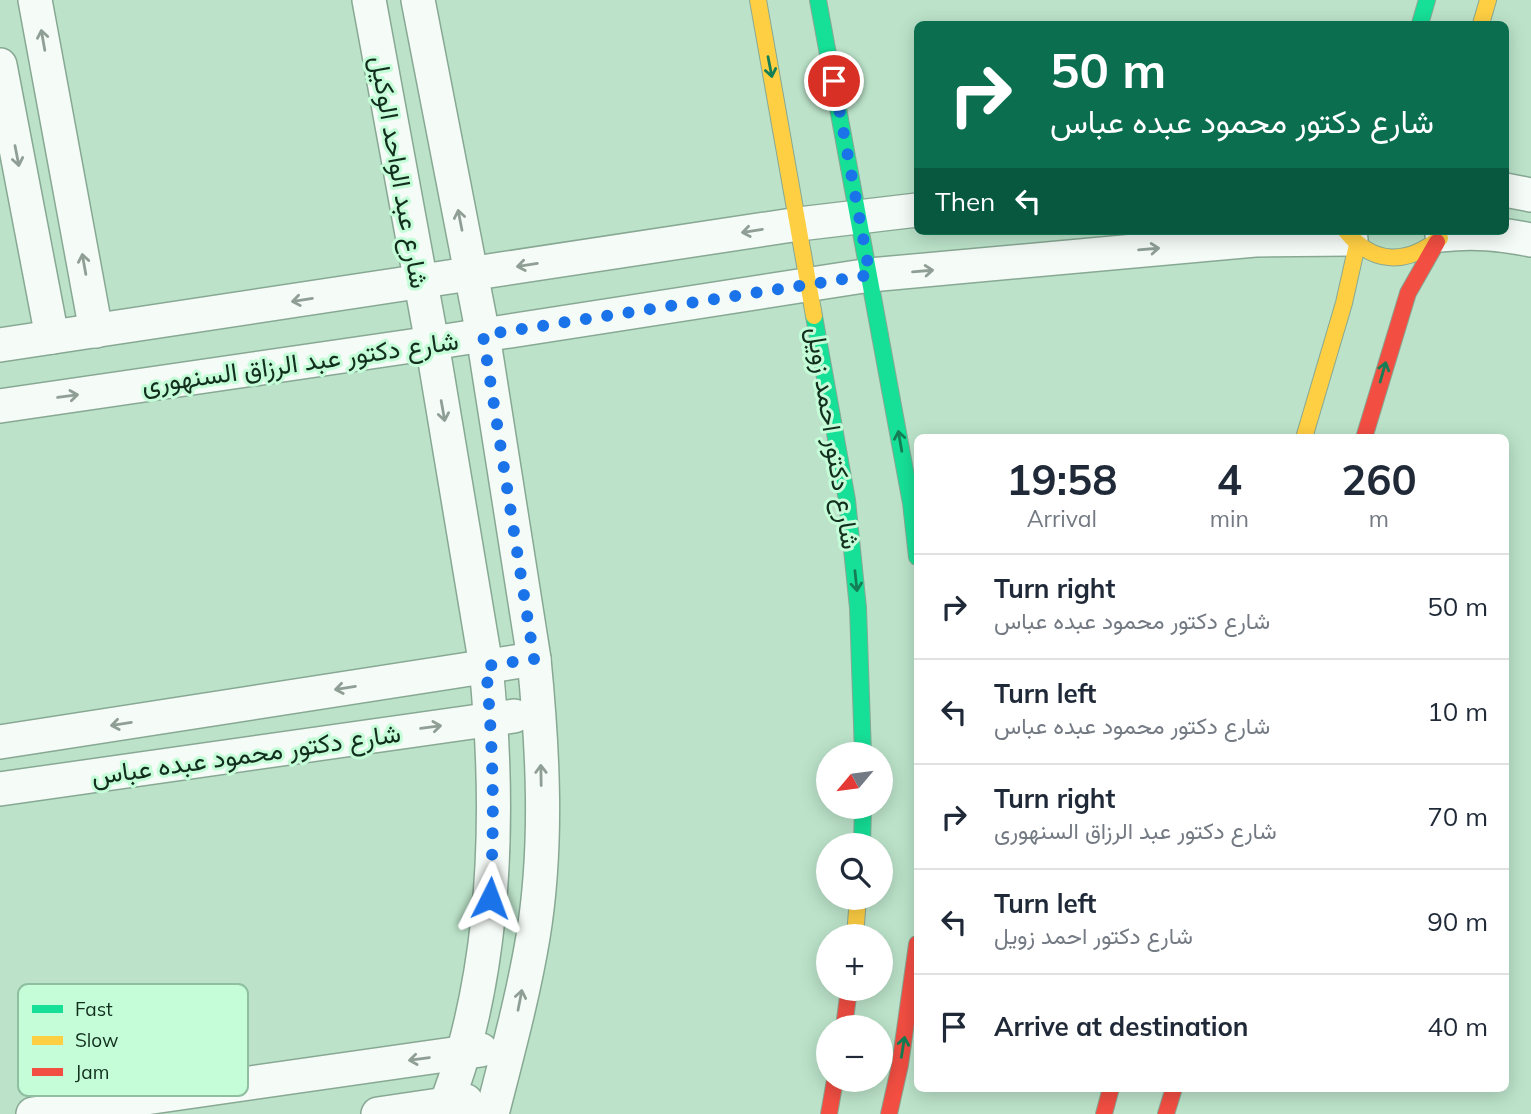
<!DOCTYPE html>
<meta charset="utf-8">
<style>
:root{--surface:#fff;--page:#f6f6f7;--text:#1f2937;--muted:#747a83;--line:#e0e1e3}
body{margin:0;font-family:Mulish,Vazirmatn,sans-serif;background:var(--page);color:var(--text);height:100vh;display:flex;flex-direction:column;font-size:26px;white-space:nowrap}
*{box-sizing:border-box;margin:0}
p{font-size:23px;color:var(--muted)}
.icon{flex:none;width:38px;height:38px;fill:none;stroke:currentColor;stroke-width:2;stroke-linecap:round;stroke-linejoin:round}
.map{position:relative;flex:1;overflow:hidden}
.panel{position:absolute;left:914px;top:434px;width:595px;height:658px;display:flex;flex-direction:column;background:var(--surface);border-radius:10px;box-shadow:0 4px 18px #0003}
.panel>*{flex:none}
.top-card{position:absolute;left:914px;top:21px;width:595px;height:214px;border-radius:10px;box-shadow:0 4px 18px #0003;background:#0b6e4f;color:#fff;overflow:hidden}
.needle{width:46px;rotate:241deg}
.fabs{position:absolute;left:816px;top:742px;display:grid;gap:14px}
.fabs a{display:grid;place-items:center;width:77px;height:77px;border-radius:50%;background:var(--surface);box-shadow:0 4px 18px #0003;font-size:35px}
.pin{position:absolute;display:grid;place-items:center;width:60px;height:60px;color:#fff;margin:-30px;border:4px solid #fff;border-radius:50%;box-shadow:0 2px 7px #0007}
.me{position:absolute;width:77px;margin:-38px;rotate:3deg;stroke-linejoin:round;filter:drop-shadow(0 0 5px #0008)}
.turn{display:flex;align-items:center;gap:24px;height:147px;padding:0 21px;font-size:32px}
.turn .icon{width:91px;height:91px;stroke-width:2.5}
.turn b{display:block;font-size:49px;line-height:60px}
.then{display:flex;align-items:center;height:66px;padding:0 21px;background:#0003;gap:14px;font-size:26px}
.eta{display:flex;justify-content:space-evenly;align-items:center;height:119px;text-align:center}
.eta b{font-size:42px;font-weight:700;line-height:49px}
ul{padding:0;list-style:none}
li{display:flex;align-items:center;gap:21px;height:105px;padding:0 21px;border-top:2px solid var(--line)}
li div{flex:1}
li b{display:block;font-size:26px}
li em{font-style:normal}
.map>svg:first-child{display:block}
.lines{fill:none;stroke-linecap:round;stroke-linejoin:round}
.street-casing{stroke:#88a894;stroke-width:36}
.fast-casing{stroke:#88a894;stroke-width:18}
.slow-casing{stroke:#88a894;stroke-width:18}
.jam-casing{stroke:#88a894;stroke-width:18}
.street{stroke:#f5fbf7;stroke-width:33}
.fast{stroke:#16e098;stroke-width:16}
.slow{stroke:#ffcf43;stroke-width:16}
.jam{stroke:#f24e42;stroke-width:16}
.oneway{stroke:#8f9f95}
.oneway2{stroke:#147f55}
.route{stroke:#1a73e8;stroke-width:12;stroke-dasharray:0 21.6}
.labels{text-anchor:middle;dominant-baseline:central;stroke-width:6;stroke-linejoin:round;paint-order:stroke}
.street-label{font-size:26px;fill:#122f1e;stroke:#c5fdd8}
.key{fill:#c5fdd8;stroke:#8fbfa0;stroke-width:2}
.key-label{font-size:19px;fill:#122f1e}
</style>
<div class="map">
<svg width="1531" height="1114" viewBox="0 0 1531 1114">
<rect width="100%" height="100%" fill="#bce3ca"/>
<g class="lines">
<defs>
<g id="street">
<polyline points="35,0 96,331"/>
<path d="M369,0L432,343L486,666C499,795 498,928 463,1053C458,1074 449,1094 443,1114"/>
<path d="M418,0L483,335L534,659C543,750 548,846 533,937C523,997 507,1055 492,1114"/>
<polyline points="0,65 52,337"/>
<polyline points="1505,190 1531,195"/>
<path d="M1442,235C1474,231 1500,234 1531,240"/>
<polyline points="0,345 799,224 917,210"/>
<polyline points="0,406 432,343 870,275 1255,240 1351,239"/>
<polyline points="0,742 534,659"/>
<polyline points="0,789 514,716"/>
<polyline points="33,1114 481,1050"/>
<polyline points="378,1114 466,1101"/>
</g>
<g id="fast">
<polyline points="818,0 911,503 917,557"/>
<polyline points="1420,24 1427,0"/>
<polyline points="814,316 847,500 858,608 863,754"/>
<polyline points="862,845 863,807"/>
</g>
<g id="slow">
<polyline points="758,0 814,316"/>
<polyline points="1481,24 1488,0"/>
<path d="M1346,231C1373,265 1407,265 1440,238"/>
<polyline points="1304,438 1344,303 1357,245"/>
<polyline points="855,936 858,898"/>
</g>
<g id="jam">
<polyline points="1364,438 1408,293 1437,242"/>
<polyline points="844,1027 849,989"/>
<polyline points="829,1114 835,1080"/>
<polyline points="889,1114 900,1065 917,944"/>
<polyline points="1104,1114 1111,1088"/>
<polyline points="1166,1114 1174,1088"/>
</g>
</defs>
<use href="#street" class="street-casing"/>
<use href="#fast" class="fast-casing"/>
<use href="#slow" class="slow-casing"/>
<use href="#jam" class="jam-casing"/>
<use href="#street" class="street"/>
<use href="#fast" class="fast"/>
<use href="#slow" class="slow"/>
<use href="#jam" class="jam"/>
</g>
<defs><path id="oneway-shaft" d="M-6 0H5M1.5-3L5.5 0L1.5 3" fill="none" stroke-width="1.6" stroke-linecap="round" stroke-linejoin="round" transform="scale(1.75)"/></defs>
<g class="oneway">
<use href="#oneway-shaft" transform="translate(43 40) rotate(-100)"/>
<use href="#oneway-shaft" transform="translate(17 156) rotate(79)"/>
<use href="#oneway-shaft" transform="translate(460 220) rotate(-101)"/>
<use href="#oneway-shaft" transform="translate(752 231) rotate(171)"/>
<use href="#oneway-shaft" transform="translate(1149 249) rotate(-5)"/>
<use href="#oneway-shaft" transform="translate(84 264) rotate(-100)"/>
<use href="#oneway-shaft" transform="translate(527 265) rotate(171)"/>
<use href="#oneway-shaft" transform="translate(923 271) rotate(-5)"/>
<use href="#oneway-shaft" transform="translate(302 300) rotate(171)"/>
<use href="#oneway-shaft" transform="translate(68 396) rotate(-8)"/>
<use href="#oneway-shaft" transform="translate(443 411) rotate(80)"/>
<use href="#oneway-shaft" transform="translate(345 688) rotate(171)"/>
<use href="#oneway-shaft" transform="translate(121 724) rotate(171)"/>
<use href="#oneway-shaft" transform="translate(431 727) rotate(-8)"/>
<use href="#oneway-shaft" transform="translate(541 775) rotate(-91)"/>
<use href="#oneway-shaft" transform="translate(520 1000) rotate(-79)"/>
<use href="#oneway-shaft" transform="translate(419 1059) rotate(172)"/>
</g>
<g class="oneway2">
<use href="#oneway-shaft" transform="translate(770 67) rotate(79)"/>
<use href="#oneway-shaft" transform="translate(1383 372) rotate(-74)"/>
<use href="#oneway-shaft" transform="translate(900 441) rotate(-100)"/>
<use href="#oneway-shaft" transform="translate(856 581) rotate(84)"/>
<use href="#oneway-shaft" transform="translate(903 1047) rotate(-81)"/>
</g>
<g class="lines">
<path class="route" d="M490,898C495,818 493,746 486,666L534,659L483,335L870,275L834,81"/>
</g>
<g class="labels">
<g class="street-label">
<text transform="translate(400 172) rotate(80)">شارع عبد الواحد الوكيل</text>
<text transform="translate(300 362) rotate(-8)">شارع دكتور عبد الرزاق السنهورى</text>
<text transform="translate(834 438) rotate(81)">شارع دكتور احمد زويل</text>
<text transform="translate(246 754) rotate(-8)">شارع دكتور محمود عبده عباس</text>
</g>
</g>
<rect x="18" y="984" width="230" height="112" rx="10" class="key"/>
<rect x="32" y="1005" width="31" height="8" fill="#16e098"/>
<rect x="32" y="1036" width="31" height="9" fill="#ffcf43"/>
<rect x="32" y="1068" width="31" height="8" fill="#f24e42"/>
<g class="key-label">
<text x="75" y="1016">Fast</text>
<text x="75" y="1047">Slow</text>
<text x="75" y="1079">Jam</text>
</g>
</svg>
<div class="fabs">
<a><svg class="needle" viewBox="-14 -14 28 28"><path d="M0-13l5 13h-10z" fill="#e53935"/><path d="M0 13l5-13h-10z" fill="#747a83"/></svg></a>
<a><svg class="icon" aria-label="search" viewBox="0 0 24 24"><circle cx="10" cy="10" r="6"/><path d="M15 15l6 6"/></svg></a>
<a>+</a>
<a>−</a>
</div>
<div class="pin" style="left:834px;top:81px;background:#d93025"><svg class="icon" aria-label="arrive" viewBox="0 0 24 24"><path d="M6 21V4h12l-3 4 3 4H6"/></svg></div>
<svg class="me" style="left:490px;top:898px" viewBox="-20 -20 40 40"><path d="M0-17L14 15 0 8-14 15z" fill="#1a73e8" stroke="#fff" stroke-width="4"/></svg>
<div class="top-card">
<div class="turn"><svg class="icon" aria-label="right" viewBox="0 0 24 24"><path d="M7 20v-9h11M14 6l5 5-5 5"/></svg><div><b>50 m</b>شارع دكتور محمود عبده عباس</div></div>
<div class="then">Then<svg class="icon" aria-label="left" viewBox="0 0 24 24"><path d="M17 20v-9H6M10 6l-5 5 5 5"/></svg></div>
</div>
<section class="panel">
<div class="eta">
<div><b>19:58</b><p>Arrival</p></div>
<div><b>4</b><p>min</p></div>
<div><b>260</b><p>m</p></div>
</div>
<ul>
<li><svg class="icon" aria-label="right" viewBox="0 0 24 24"><path d="M7 20v-9h11M14 6l5 5-5 5"/></svg><div><b>Turn right</b><p>شارع دكتور محمود عبده عباس</p></div><em>50 m</em></li>
<li><svg class="icon" aria-label="left" viewBox="0 0 24 24"><path d="M17 20v-9H6M10 6l-5 5 5 5"/></svg><div><b>Turn left</b><p>شارع دكتور محمود عبده عباس</p></div><em>10 m</em></li>
<li><svg class="icon" aria-label="right" viewBox="0 0 24 24"><path d="M7 20v-9h11M14 6l5 5-5 5"/></svg><div><b>Turn right</b><p>شارع دكتور عبد الرزاق السنهورى</p></div><em>70 m</em></li>
<li><svg class="icon" aria-label="left" viewBox="0 0 24 24"><path d="M17 20v-9H6M10 6l-5 5 5 5"/></svg><div><b>Turn left</b><p>شارع دكتور احمد زويل</p></div><em>90 m</em></li>
<li><svg class="icon" aria-label="arrive" viewBox="0 0 24 24"><path d="M6 21V4h12l-3 4 3 4H6"/></svg><div><b>Arrive at destination</b></div><em>40 m</em></li>
</ul>
</section>
</div>
